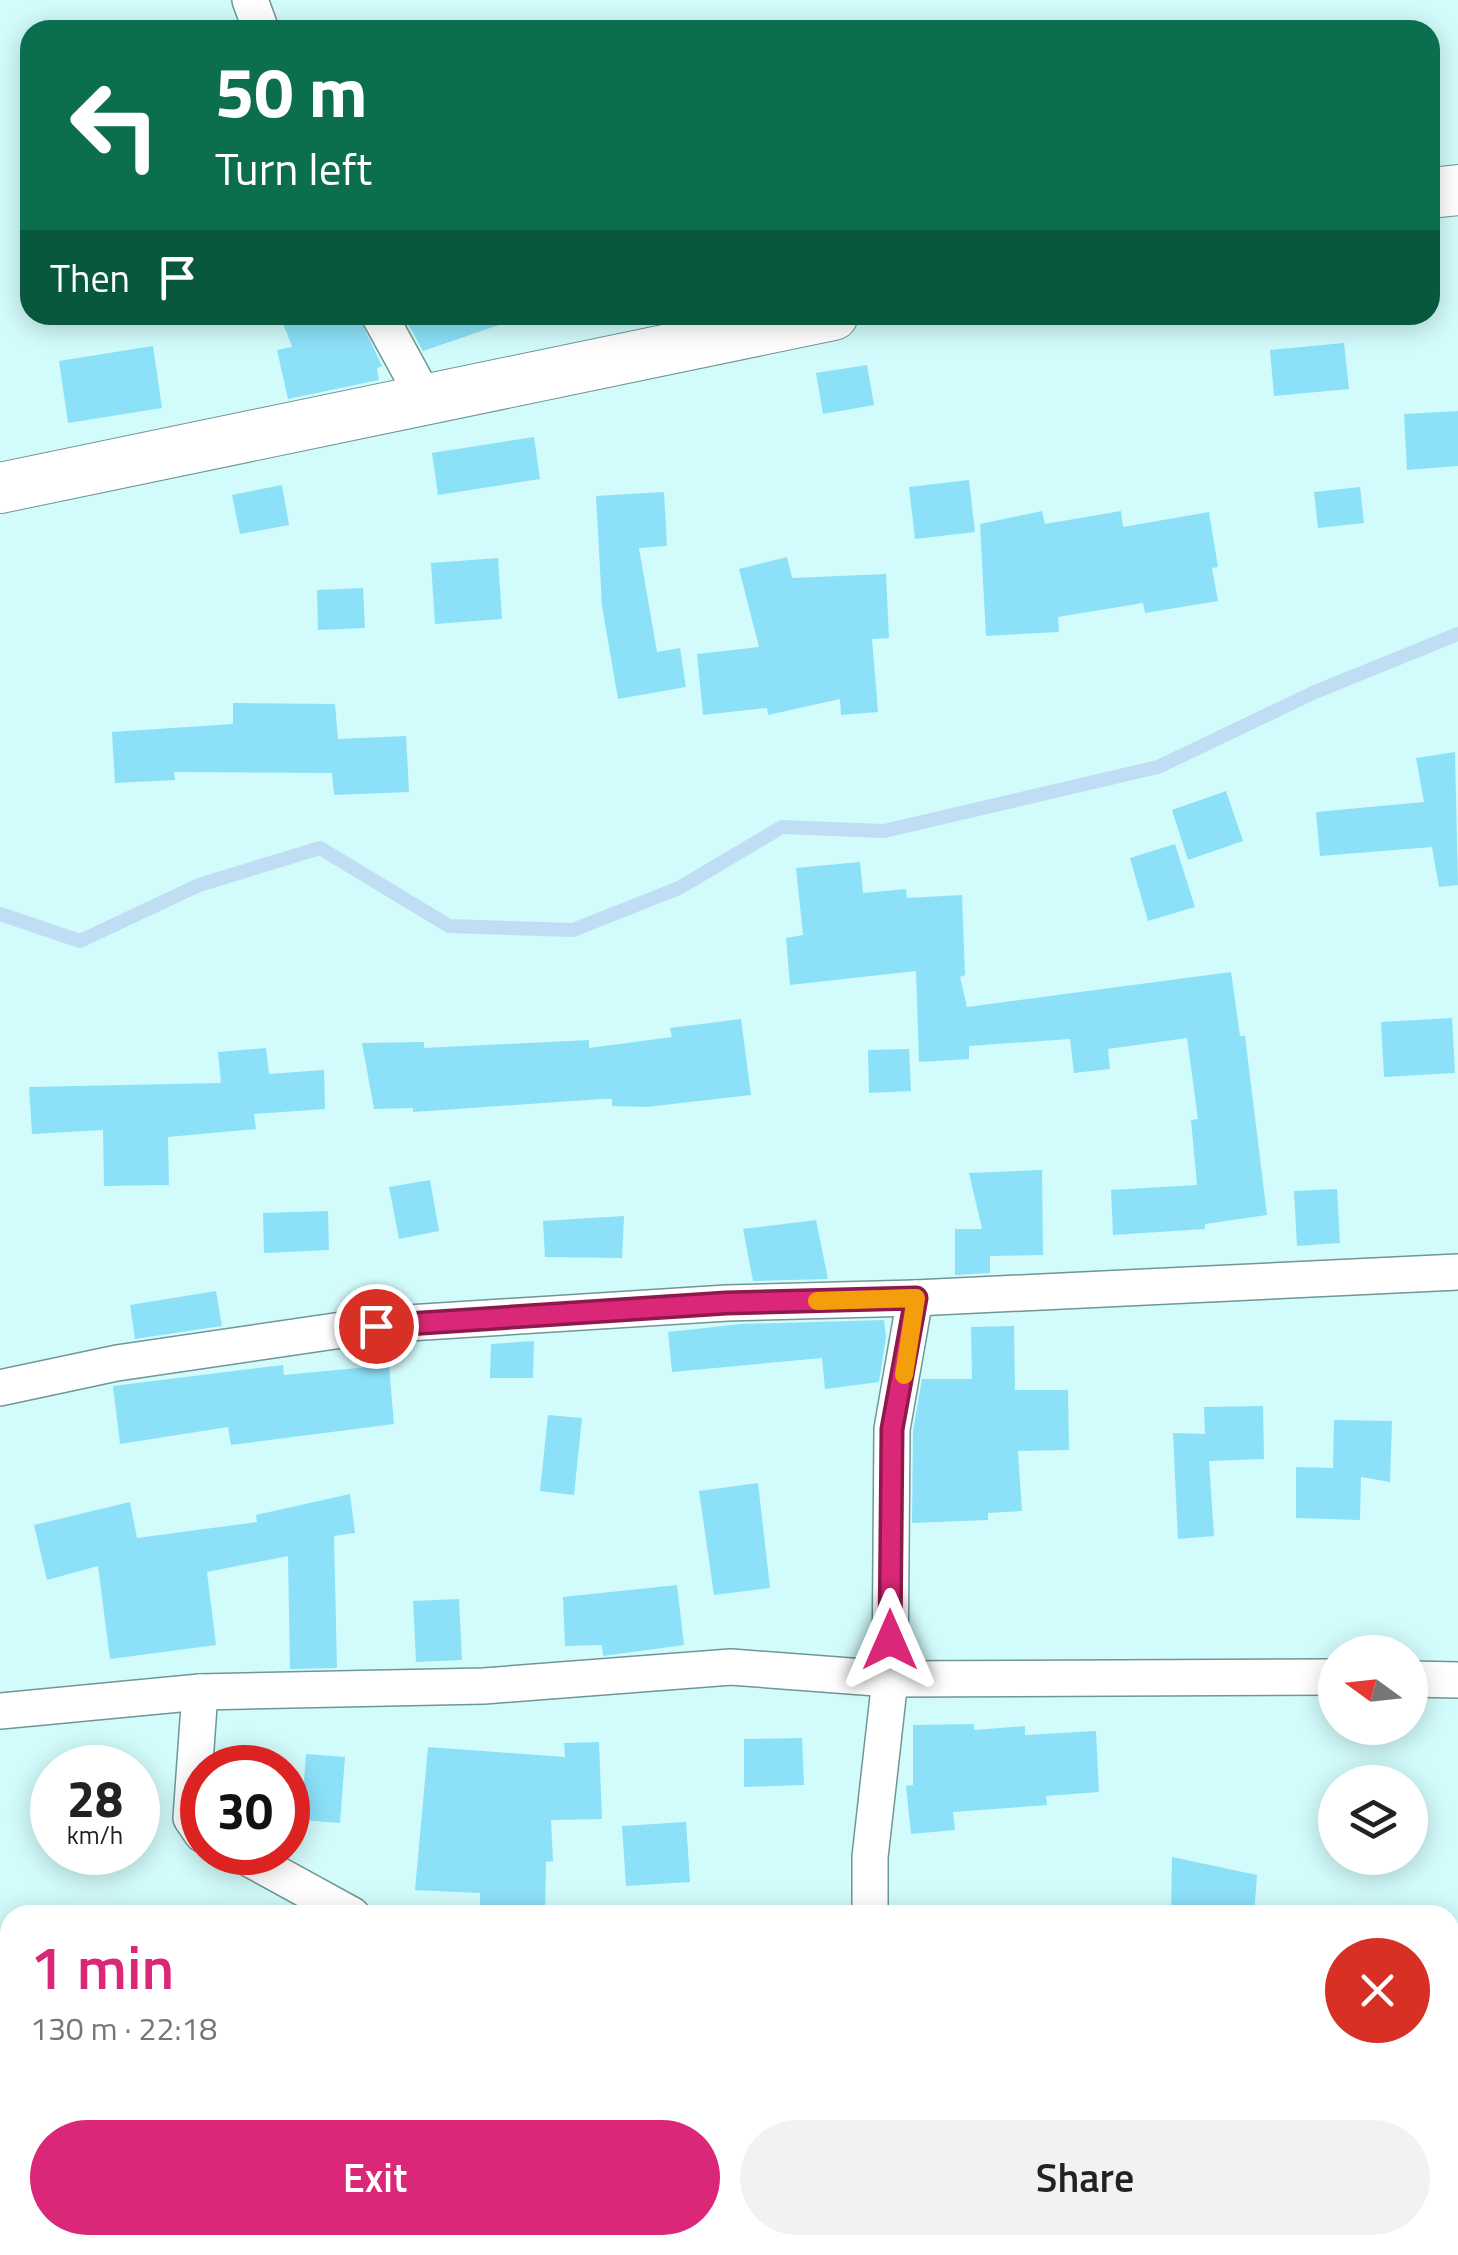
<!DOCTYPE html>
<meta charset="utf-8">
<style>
:root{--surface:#fff;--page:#f2f2f2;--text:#222;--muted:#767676;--accent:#db2777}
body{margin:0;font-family:"Titillium Web",sans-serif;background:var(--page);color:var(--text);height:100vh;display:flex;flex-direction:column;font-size:38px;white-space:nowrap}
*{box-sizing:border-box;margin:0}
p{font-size:32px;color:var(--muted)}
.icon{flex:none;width:55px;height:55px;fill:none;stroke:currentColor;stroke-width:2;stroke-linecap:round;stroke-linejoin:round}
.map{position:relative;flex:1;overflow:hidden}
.panel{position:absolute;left:0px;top:1905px;width:1460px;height:350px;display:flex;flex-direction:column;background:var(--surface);border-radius:30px 30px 0 0;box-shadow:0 5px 25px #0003}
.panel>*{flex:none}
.hud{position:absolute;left:20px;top:20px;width:1420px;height:305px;border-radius:30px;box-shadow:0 5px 25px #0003;background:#0b6e4f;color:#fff;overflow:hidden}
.needle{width:65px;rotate:285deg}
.buttons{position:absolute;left:1318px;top:1635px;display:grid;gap:20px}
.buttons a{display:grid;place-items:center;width:110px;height:110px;border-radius:50%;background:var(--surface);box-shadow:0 5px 25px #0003;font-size:50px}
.speed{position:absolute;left:30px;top:1745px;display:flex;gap:20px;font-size:50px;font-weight:700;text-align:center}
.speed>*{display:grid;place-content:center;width:130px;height:130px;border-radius:50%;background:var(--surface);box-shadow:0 5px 25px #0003;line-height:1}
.speed small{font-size:25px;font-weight:400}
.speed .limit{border:15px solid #d22;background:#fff;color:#111}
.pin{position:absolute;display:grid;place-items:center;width:85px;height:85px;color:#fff;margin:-42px;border:5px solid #fff;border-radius:50%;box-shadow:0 2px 10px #0007}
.me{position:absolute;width:110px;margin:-55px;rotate:0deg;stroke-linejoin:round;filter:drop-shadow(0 0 8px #0008)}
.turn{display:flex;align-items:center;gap:35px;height:210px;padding:0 30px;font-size:45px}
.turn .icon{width:130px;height:130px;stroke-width:2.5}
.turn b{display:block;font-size:70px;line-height:85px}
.then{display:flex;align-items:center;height:95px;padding:0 30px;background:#0003;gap:20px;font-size:38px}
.round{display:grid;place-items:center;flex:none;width:105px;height:105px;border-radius:52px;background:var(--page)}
.headline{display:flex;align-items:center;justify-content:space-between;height:170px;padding:0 30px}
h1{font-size:60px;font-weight:600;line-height:75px;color:var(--accent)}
.cta{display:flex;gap:20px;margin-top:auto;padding:20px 30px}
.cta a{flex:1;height:115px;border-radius:60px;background:var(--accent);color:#fff;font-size:40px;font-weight:600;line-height:115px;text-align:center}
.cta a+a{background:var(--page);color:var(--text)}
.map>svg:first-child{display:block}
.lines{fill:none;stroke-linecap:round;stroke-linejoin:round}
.stream{stroke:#bfdef4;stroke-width:14}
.building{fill:#8ce1f9}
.minor-casing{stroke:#709696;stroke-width:38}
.secondary-casing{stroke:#709696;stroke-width:52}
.minor{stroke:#fff;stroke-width:35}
.secondary{stroke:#fff;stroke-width:50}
.route-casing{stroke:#8e194d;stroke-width:25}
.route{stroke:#db2777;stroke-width:18}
.slow{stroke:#f59e0b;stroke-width:18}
</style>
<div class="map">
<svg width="1458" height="2255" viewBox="0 0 1458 2255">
<rect width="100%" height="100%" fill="#d2fbfb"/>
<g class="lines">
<polyline class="stream" points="0,914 80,941 199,885 320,848 449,926 573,930 679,888 782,827 884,831 1158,767 1315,692 1458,634"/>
</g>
<g class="building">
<polygon points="280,315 358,315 382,366 377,368 379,380 288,399 277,350 292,347"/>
<polygon points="403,315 510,315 511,321 423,351"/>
<polygon points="1344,343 1349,389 1274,396 1270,350"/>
<polygon points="153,346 162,408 68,423 59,361"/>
<polygon points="867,365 874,405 823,414 816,373"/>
<polygon points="1458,411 1458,466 1407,470 1404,414"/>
<polygon points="534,437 540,479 438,495 432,453"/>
<polygon points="969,480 975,532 915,539 909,487"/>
<polygon points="282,485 289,525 240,534 232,495"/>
<polygon points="1360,487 1364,523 1318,528 1314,492"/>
<polygon points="664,492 667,546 639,548 657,652 680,648 686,687 618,699 602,606 596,496"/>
<polygon points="1042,511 1045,524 1121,511 1123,527 1209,512 1218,567 1212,568 1218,601 1145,613 1143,603 1058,617 1059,632 986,636 980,524"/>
<polygon points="787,557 792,578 886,574 889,638 872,639 878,712 841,715 840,699 768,715 767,708 703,715 697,654 759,647 739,569"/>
<polygon points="498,558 502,619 435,624 431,563"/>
<polygon points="363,588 365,628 318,630 317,590"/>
<polygon points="233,703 335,704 338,739 406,736 409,792 334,795 332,773 174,772 175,780 115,783 112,732 233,724"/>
<polygon points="1455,752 1458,885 1439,887 1432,847 1320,856 1316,812 1424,802 1416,758"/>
<polygon points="1226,791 1243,841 1188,860 1172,810"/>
<polygon points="1175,844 1195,907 1148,921 1130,858"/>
<polygon points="860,862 863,893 906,889 907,898 962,895 965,975 960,977 967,1007 1231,972 1240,1036 1245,1036 1267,1215 1205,1224 1205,1229 1113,1235 1111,1190 1197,1185 1191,1120 1198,1119 1187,1038 1108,1049 1110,1069 1074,1073 1070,1039 969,1046 969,1059 919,1062 916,971 790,985 786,938 803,935 796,868"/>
<polygon points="1452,1018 1455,1073 1384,1077 1381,1022"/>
<polygon points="741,1019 751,1095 646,1107 612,1106 612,1099 601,1099 413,1112 413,1108 374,1109 362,1043 424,1042 424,1048 589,1040 589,1048 672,1037 670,1028"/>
<polygon points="266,1048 269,1074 324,1070 325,1109 254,1114 256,1129 168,1137 169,1185 104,1186 103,1130 32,1134 29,1087 221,1083 218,1052"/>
<polygon points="909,1049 911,1091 869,1093 868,1050"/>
<polygon points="1042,1170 1043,1255 990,1256 990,1273 955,1275 955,1229 982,1229 969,1173"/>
<polygon points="430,1180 439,1231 399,1239 389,1187"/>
<polygon points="1337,1189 1340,1243 1297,1246 1294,1191"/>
<polygon points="328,1211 329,1250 264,1253 263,1213"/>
<polygon points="624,1216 622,1258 545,1257 543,1221"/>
<polygon points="816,1220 828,1279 753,1281 743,1229"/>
<polygon points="216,1291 222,1326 135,1339 130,1305"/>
<polygon points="884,1320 886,1337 879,1382 825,1389 822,1358 672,1372 668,1332 741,1324"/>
<polygon points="1014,1326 1015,1390 1068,1390 1069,1450 1018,1451 1022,1511 988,1513 988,1520 912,1523 913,1431 922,1379 972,1379 971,1327"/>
<polygon points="534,1341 533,1378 490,1378 491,1344"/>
<polygon points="283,1365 284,1375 389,1365 394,1424 231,1445 228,1427 120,1444 113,1386"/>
<polygon points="1263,1406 1264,1459 1209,1461 1214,1536 1178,1539 1173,1433 1205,1434 1204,1407"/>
<polygon points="548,1415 582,1418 574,1495 540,1491"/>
<polygon points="1334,1420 1392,1421 1390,1482 1361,1477 1360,1520 1296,1518 1296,1467 1333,1468"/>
<polygon points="758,1483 770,1588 714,1595 699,1491"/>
<polygon points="350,1494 355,1533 334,1536 337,1668 290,1669 288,1556 207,1572 216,1645 110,1659 98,1566 47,1580 34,1525 130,1502 137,1538 257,1522 256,1515"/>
<polygon points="677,1585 684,1645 603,1656 602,1645 565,1646 563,1597"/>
<polygon points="459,1599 462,1660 416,1662 413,1601"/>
<polygon points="974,1724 974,1730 1025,1726 1025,1735 1096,1731 1099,1792 1046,1796 1047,1805 953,1812 955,1830 911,1834 906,1786 913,1785 913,1725"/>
<polygon points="802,1738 804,1785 744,1787 744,1739"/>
<polygon points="599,1742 602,1819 551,1820 553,1861 546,1862 545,1915 480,1915 480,1893 415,1890 428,1747 565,1757 564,1743"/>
<polygon points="306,1754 345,1757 340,1823 301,1820"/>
<polygon points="686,1822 690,1882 626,1886 622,1826"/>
<polygon points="1172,1857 1257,1875 1254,1915 1171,1915"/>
</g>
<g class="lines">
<defs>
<g id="minor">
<polyline points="250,0 261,30"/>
<polyline points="379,315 425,399"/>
<polyline points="0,1388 117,1363 376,1325 727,1303 915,1298 1458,1272"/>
<polyline points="1410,1679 1458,1680"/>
<polyline points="200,1692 191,1818 202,1834"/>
<polyline points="0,1711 200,1692 484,1686 731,1667 890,1679 1335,1677"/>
<polyline points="237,1852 352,1915"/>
<polyline points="870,1915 870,1857 890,1679 892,1429 915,1298"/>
<polyline points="1450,2029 1458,2025"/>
<polyline points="897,2245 897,2255"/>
</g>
<g id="secondary">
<polyline points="1430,193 1458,190"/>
<polyline points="0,488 833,315"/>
</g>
</defs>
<use href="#minor" class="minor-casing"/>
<use href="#secondary" class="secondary-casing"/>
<use href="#minor" class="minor"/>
<use href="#secondary" class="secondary"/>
</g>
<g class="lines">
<defs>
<polyline id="route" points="376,1326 726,1303 916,1298 892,1429 890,1640"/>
</defs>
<use href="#route" class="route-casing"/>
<use href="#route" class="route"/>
<polyline class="slow" points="817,1301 916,1298 904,1375"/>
</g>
</svg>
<div class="buttons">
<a><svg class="needle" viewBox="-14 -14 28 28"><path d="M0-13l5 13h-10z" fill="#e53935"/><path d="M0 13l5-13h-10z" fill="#767676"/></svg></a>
<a><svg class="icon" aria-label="layers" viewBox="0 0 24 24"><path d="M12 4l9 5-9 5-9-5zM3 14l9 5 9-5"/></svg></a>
</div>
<div class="speed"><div>28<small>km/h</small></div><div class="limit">30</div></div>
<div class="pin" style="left:376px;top:1326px;background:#d93025"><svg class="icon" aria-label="arrive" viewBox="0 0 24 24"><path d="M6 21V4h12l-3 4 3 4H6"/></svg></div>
<svg class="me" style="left:890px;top:1640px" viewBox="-20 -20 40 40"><path d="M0-17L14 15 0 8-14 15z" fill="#db2777" stroke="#fff" stroke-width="4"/></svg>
<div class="hud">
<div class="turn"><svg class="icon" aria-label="left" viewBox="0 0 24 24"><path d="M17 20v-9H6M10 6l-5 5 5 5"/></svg><div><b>50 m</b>Turn left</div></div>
<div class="then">Then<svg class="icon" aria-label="arrive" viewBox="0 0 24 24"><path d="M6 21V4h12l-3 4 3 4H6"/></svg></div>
</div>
<section class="panel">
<div class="headline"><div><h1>1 min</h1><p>130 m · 22:18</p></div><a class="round" style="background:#d93025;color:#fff"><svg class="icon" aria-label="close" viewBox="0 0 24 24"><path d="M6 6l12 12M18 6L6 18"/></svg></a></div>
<div class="cta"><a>Exit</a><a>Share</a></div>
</section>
</div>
